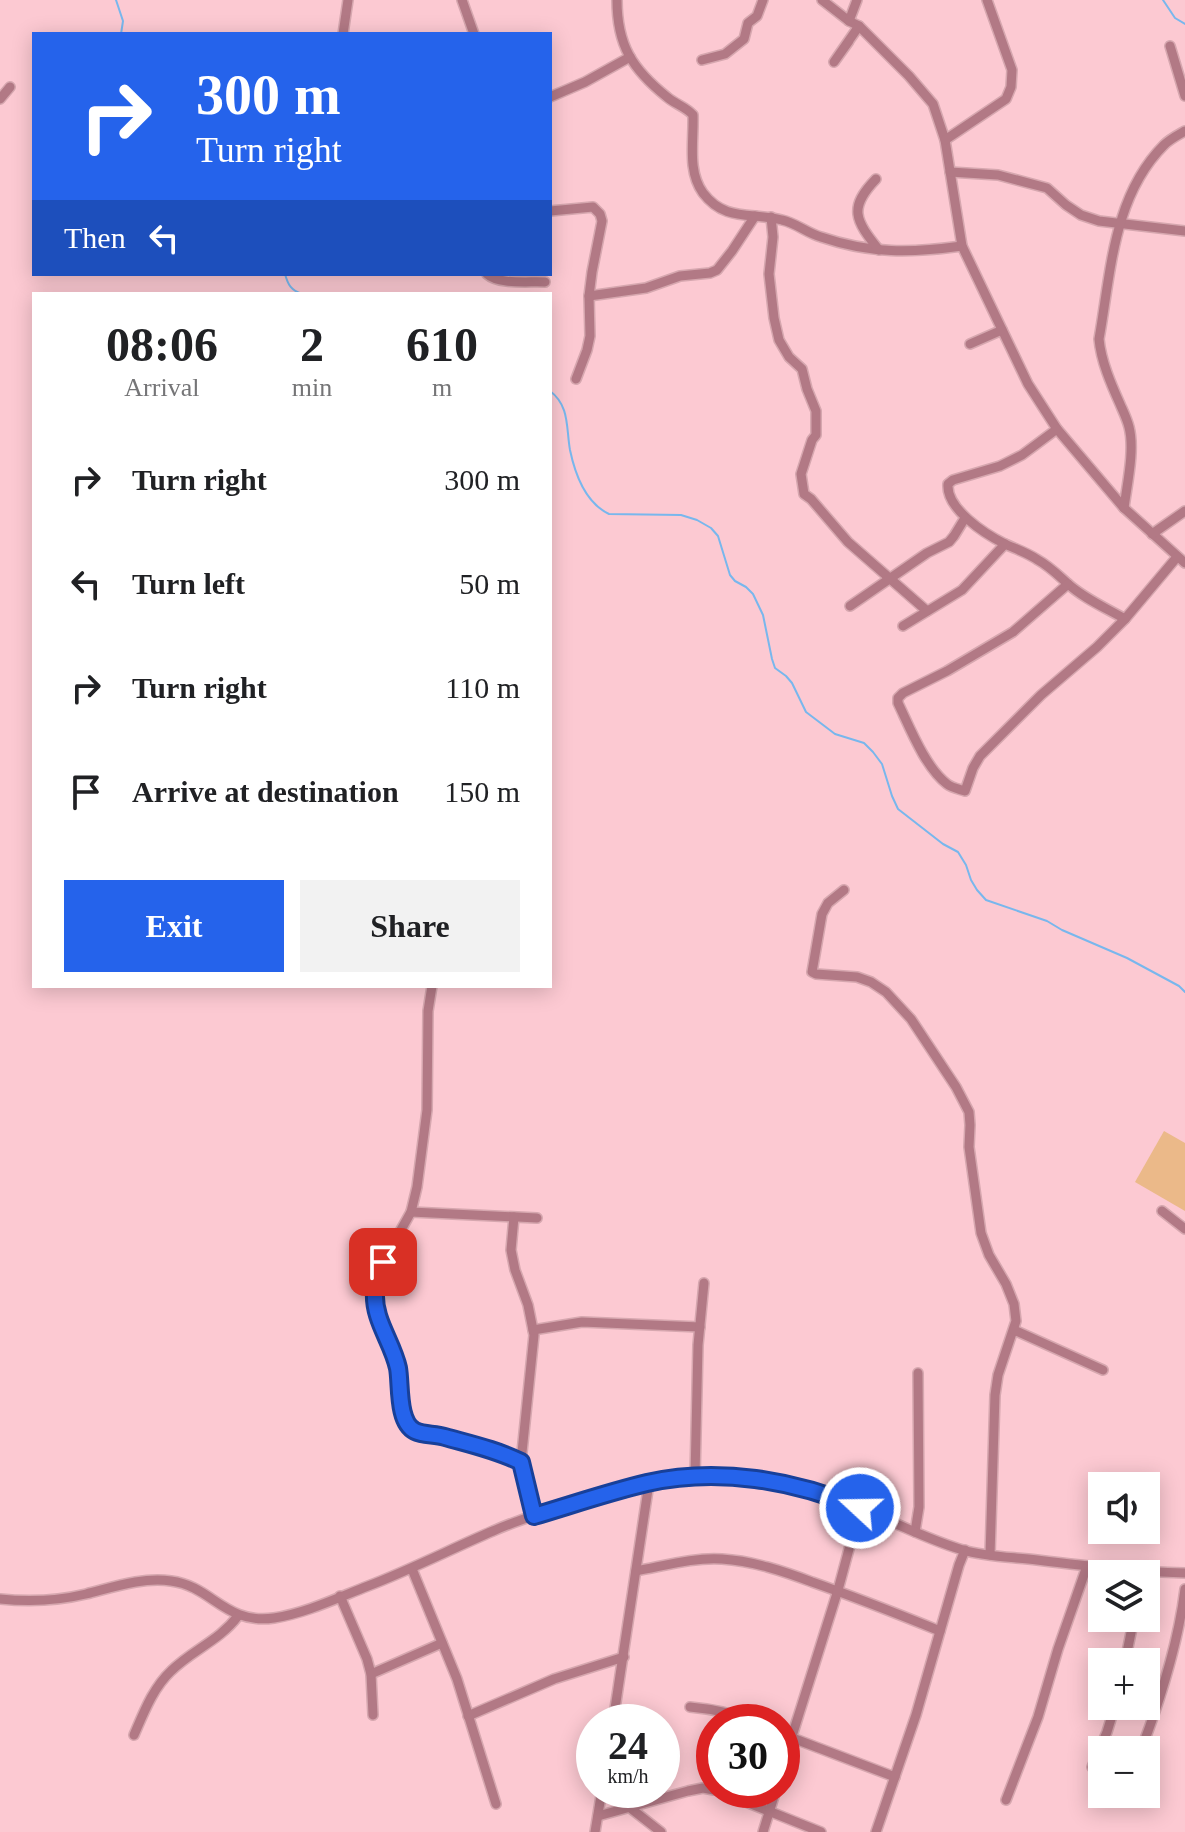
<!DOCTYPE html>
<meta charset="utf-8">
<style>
:root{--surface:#fff;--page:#f2f2f2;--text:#202124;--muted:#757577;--accent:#2563eb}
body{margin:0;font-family:"Times New Roman",serif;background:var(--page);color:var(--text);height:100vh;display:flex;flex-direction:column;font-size:30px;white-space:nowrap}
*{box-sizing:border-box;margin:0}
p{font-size:26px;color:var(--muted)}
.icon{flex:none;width:44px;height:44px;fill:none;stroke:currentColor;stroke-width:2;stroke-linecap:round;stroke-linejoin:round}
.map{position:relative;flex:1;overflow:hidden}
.panel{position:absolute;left:32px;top:292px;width:520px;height:696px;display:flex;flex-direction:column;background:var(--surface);border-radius:0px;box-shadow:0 4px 20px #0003}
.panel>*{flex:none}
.hud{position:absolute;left:32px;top:32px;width:520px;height:244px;border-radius:0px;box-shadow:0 4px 20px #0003;background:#2563eb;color:#fff;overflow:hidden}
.controls{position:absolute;left:1088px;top:1472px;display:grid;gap:16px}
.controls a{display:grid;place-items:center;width:72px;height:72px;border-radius:0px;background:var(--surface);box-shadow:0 4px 20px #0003;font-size:40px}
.speed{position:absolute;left:576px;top:1704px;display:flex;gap:16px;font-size:40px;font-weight:700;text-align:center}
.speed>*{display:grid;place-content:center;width:104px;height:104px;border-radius:50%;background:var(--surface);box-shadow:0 4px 20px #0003;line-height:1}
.speed small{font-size:20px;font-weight:400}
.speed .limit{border:12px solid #d22;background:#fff;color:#111}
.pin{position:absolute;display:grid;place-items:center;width:68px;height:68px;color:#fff;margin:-34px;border-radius:16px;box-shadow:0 4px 12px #0006}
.me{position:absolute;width:88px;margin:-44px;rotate:291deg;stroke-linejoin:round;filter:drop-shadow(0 0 6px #0008)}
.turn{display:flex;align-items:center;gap:28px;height:168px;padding:0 32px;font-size:36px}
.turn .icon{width:104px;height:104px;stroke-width:2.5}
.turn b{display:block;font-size:56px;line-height:68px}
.then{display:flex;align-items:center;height:76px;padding:0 32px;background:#0003;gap:16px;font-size:30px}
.eta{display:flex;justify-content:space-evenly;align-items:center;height:136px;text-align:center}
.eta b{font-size:48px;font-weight:600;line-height:56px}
.primary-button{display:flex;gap:16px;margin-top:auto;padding:16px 32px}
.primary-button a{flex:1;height:92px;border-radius:0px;background:var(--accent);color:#fff;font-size:32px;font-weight:600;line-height:92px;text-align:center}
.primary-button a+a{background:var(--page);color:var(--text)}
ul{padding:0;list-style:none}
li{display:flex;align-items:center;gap:24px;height:104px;padding:0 32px}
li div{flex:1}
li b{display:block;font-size:30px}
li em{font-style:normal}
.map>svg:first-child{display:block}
.green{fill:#ebb989}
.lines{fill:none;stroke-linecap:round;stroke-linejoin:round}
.stream{stroke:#78b7ed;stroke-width:2}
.minor-casing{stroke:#d6a7af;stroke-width:12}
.minor{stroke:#b27985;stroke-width:9}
.route-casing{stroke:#184099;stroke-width:20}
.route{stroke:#2563eb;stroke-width:14}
</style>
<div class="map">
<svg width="1185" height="1832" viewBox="0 0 1185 1832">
<rect width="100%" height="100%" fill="#fcc9d2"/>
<polygon class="green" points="1164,1131 1185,1143 1185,1211 1135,1182"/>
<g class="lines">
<g class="stream">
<polyline points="116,0 123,21 121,34"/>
<polyline points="1163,0 1175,18 1185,24"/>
<path d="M285,274C288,285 291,290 302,294"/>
<path d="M550,391C570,406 566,428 570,450C575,474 586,503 609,514L681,515L697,520L711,528L718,536L730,575L735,581L746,587L753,594L763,615L772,659L775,668L786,676L792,683L806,712L835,734L864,743L873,752L882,764L892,796L898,809L943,844L958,852L966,865L971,880L977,890L986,900L1047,921L1062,930L1127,958L1179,986L1185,992"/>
</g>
<defs>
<g id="minor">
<polyline points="462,0 474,34"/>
<path d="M617,0C617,45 632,69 667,97C675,104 686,107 693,115C694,141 687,171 703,193C725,222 751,212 782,220C796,223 807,233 821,237C871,254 911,253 962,246"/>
<polyline points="822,0 849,21 859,26 909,76 933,104 945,140 962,246 1028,384 1057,429 1124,508 1185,563"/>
<polyline points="849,21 857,0"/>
<polyline points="343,34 348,0"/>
<polyline points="849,41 834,62 859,26"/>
<polyline points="1170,46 1185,96"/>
<polyline points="702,60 725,54 744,39 748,23 757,16 763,0"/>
<polyline points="550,97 585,82 630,57"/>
<polyline points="0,99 10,87"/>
<polyline points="945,140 1006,99 1011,87 1012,70 987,0"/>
<polyline points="950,172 998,175 1047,188 1066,205 1081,215 1099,221 1185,231"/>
<path d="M876,179C848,208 855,220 879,250"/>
<polyline points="550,211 593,207 600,214 602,221 592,272 589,296 590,336 587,350 576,379"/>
<polyline points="771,217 773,237 769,274 774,318 779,340 789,357 802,369 807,389 816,411 816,435 812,440 801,474 804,494 811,499 848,542 927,611"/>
<path d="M487,274C499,285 529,281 545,282"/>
<polyline points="589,296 646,288 680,276 710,273 717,270 732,251 755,216"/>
<polyline points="970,344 1002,330"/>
<path d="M1057,429L1022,455L1000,466L953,480L948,484C946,509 985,534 1005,544C1016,549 1028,553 1038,560C1049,566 1058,575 1067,583C1083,598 1106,608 1125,619"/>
<path d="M1124,508C1127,484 1135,450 1129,427C1127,419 1123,411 1120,404C1111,384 1101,361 1099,339C1111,272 1113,196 1164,145C1170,139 1178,135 1185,131"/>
<polyline points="1152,534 1185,511"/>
<path d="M1068,584L1013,632L947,671L903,693L898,698V703C910,728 925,767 947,784C952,788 959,789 965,791L973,768L980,756L1041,695L1097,647L1125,619L1177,557"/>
<polyline points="850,606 927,553 949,542 954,536 965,518"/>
<polyline points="903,626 962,590 1005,544"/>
<polyline points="844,890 828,903 822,914 812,972 816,974 857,977 871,982 886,992 911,1019 956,1087 969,1112 970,1125 969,1147 981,1233 989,1255 1006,1284 1014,1304 1016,1321 998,1375 995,1395 990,1555"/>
<polyline points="432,986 428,1011 427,1110 417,1187 411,1212 383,1262 377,1277 374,1292 377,1309 382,1330 398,1368 402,1410 407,1425 416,1431 441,1436 507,1455 521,1462"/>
<polyline points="1162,1211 1185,1229"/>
<polyline points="411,1212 537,1218"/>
<polyline points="514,1217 511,1250 515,1270 528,1305 534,1335 521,1462 534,1516"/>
<polyline points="533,1330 582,1322 700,1327"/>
<polyline points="1014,1330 1103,1370"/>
<polyline points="695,1477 698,1345 704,1283"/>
<polyline points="915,1532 919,1507 918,1373"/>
<polyline points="412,1569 457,1679 496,1804"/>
<path d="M636,1571C664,1566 694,1557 722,1559C753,1561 783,1571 812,1582C855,1597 898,1614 940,1631"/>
<polyline points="340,1596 367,1659 371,1674 373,1715"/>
<path d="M0,1599C29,1602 57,1601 86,1594C114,1587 142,1577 171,1581C212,1586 225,1625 274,1618C306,1613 337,1598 368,1586C410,1570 451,1549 493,1531C527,1516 563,1507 599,1497C631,1488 663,1479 696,1477C743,1474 792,1482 836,1498C879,1514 919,1537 963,1550C986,1557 1012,1557 1037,1560C1086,1566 1135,1572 1185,1573"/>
<polyline points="1125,1662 1134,1618"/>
<polyline points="371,1674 442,1643"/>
<path d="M690,1707C713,1709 733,1713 754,1722"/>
<polyline points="468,1716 554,1679 624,1657"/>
<polyline points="613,1722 649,1483"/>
<polyline points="782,1734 895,1777"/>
<path d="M134,1735C144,1712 153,1688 171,1671C192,1650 219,1641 238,1616"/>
<path d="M1141,1750C1161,1698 1178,1645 1185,1589"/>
<polyline points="1092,1767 1107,1732 1115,1706"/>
<polyline points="782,1768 838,1590 860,1508"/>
<polyline points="716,1790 821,1832"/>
<polyline points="1006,1800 1038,1717 1058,1649 1087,1566"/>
<polyline points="629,1807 661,1832"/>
<polyline points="598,1816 688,1791 703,1788 714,1790"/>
<polyline points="595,1832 602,1790"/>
<polyline points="763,1832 776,1790"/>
<polyline points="876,1832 916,1715 959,1565 965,1550"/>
</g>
</defs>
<use href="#minor" class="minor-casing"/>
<use href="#minor" class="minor"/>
</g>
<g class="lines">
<defs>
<path id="route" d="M383,1262C379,1271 375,1281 375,1291C373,1320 392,1341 398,1368C401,1384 397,1422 415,1431C423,1435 435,1434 445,1437C470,1444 497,1450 521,1462L534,1516C571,1505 609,1492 647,1483C718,1467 794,1480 860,1508"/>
</defs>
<use href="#route" class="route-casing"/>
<use href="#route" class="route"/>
</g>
</svg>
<div class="controls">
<a><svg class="icon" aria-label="sound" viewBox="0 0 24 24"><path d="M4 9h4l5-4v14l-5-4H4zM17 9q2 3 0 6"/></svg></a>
<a><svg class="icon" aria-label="layers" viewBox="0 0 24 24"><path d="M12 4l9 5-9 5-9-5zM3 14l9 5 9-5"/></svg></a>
<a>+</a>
<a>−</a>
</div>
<div class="speed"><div>24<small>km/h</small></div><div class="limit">30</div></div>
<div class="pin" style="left:383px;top:1262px;background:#d93025"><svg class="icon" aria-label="arrive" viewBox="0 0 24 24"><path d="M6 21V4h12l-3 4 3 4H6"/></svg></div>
<svg class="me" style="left:860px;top:1508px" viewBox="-20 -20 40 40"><circle r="17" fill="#2563eb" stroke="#fff" stroke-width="3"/><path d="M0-11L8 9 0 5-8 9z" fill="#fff"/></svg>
<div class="hud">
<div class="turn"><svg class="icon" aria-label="right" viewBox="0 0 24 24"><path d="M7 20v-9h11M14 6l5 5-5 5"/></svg><div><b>300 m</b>Turn right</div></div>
<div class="then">Then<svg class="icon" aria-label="left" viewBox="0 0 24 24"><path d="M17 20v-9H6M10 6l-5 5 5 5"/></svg></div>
</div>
<section class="panel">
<div class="eta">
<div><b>08:06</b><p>Arrival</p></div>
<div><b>2</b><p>min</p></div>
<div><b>610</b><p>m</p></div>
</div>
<ul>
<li><svg class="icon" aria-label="right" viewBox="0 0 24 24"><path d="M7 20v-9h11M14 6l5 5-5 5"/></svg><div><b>Turn right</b></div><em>300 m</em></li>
<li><svg class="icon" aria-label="left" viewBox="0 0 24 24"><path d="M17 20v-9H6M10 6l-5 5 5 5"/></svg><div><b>Turn left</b></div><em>50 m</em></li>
<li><svg class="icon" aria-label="right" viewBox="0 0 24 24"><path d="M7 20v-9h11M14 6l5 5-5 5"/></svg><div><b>Turn right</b></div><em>110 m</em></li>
<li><svg class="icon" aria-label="arrive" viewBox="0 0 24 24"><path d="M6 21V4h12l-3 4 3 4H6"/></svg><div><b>Arrive at destination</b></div><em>150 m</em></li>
</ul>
<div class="primary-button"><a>Exit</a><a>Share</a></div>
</section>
</div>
